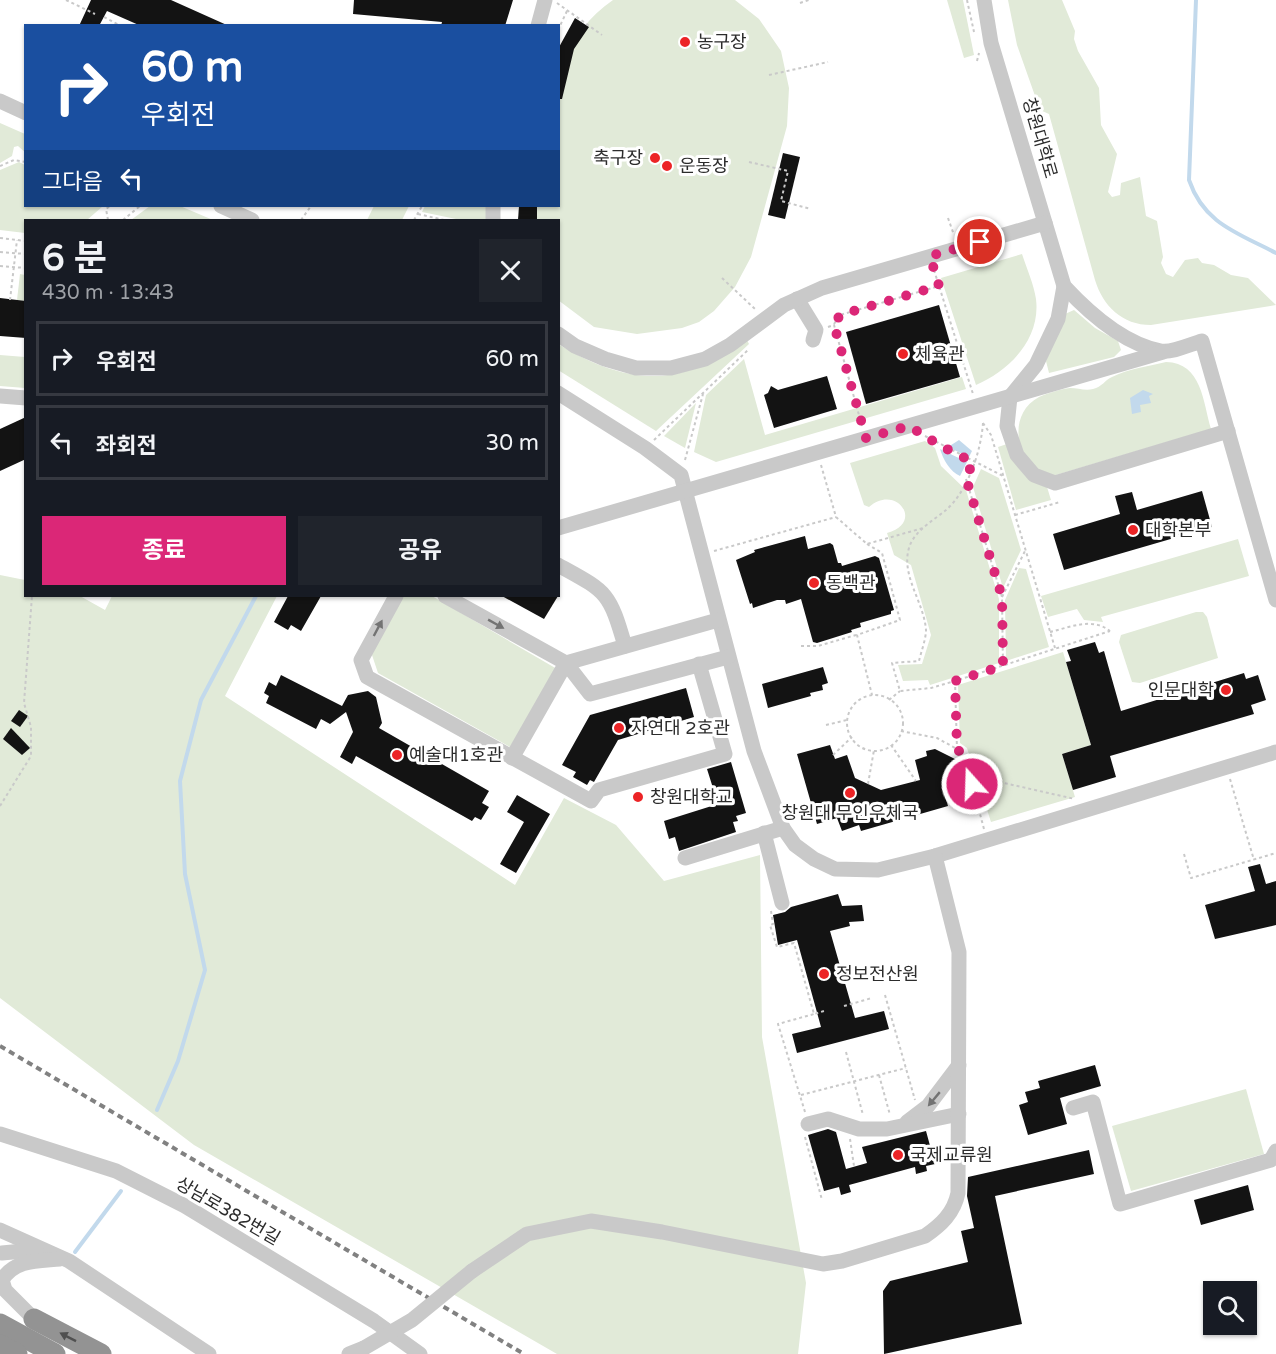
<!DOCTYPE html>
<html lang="ko">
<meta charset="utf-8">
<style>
:root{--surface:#171b24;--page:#20242c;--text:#f1f3f6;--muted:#9ea1a6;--line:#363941;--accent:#db2777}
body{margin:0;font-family:"Varela Round","Noto Sans KR",sans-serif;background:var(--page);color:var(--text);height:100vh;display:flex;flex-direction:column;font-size:22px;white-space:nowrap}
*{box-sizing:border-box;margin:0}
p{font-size:20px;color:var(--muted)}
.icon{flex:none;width:33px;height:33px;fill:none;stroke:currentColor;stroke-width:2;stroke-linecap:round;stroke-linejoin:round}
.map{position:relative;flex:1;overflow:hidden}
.drawer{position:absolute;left:24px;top:219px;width:536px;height:378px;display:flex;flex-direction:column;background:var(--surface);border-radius:0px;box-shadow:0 2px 4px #0004}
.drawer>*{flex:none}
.guide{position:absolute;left:24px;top:24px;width:536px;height:183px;border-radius:0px;box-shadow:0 2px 4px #0004;background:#1a4fa0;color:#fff;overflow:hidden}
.buttons{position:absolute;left:1203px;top:1281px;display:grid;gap:12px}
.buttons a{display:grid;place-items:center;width:54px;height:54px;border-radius:0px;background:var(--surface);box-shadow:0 2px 4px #0004;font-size:30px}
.pin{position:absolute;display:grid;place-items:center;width:51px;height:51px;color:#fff;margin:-26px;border:3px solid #fff;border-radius:50%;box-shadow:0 2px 6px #0007}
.me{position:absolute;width:66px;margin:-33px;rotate:340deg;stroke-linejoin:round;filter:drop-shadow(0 0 4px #0008)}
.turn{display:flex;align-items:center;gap:21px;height:126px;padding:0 18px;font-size:27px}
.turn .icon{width:78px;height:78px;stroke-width:2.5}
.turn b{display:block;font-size:42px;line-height:51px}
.then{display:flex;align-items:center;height:57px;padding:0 18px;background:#0003;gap:12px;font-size:22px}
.round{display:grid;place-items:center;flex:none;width:63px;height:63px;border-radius:0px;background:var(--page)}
.overview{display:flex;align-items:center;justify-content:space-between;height:102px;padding:0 18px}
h1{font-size:36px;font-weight:700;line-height:45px}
.action{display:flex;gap:12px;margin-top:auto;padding:12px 18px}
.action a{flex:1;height:69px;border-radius:0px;background:var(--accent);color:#fff;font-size:24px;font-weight:700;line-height:69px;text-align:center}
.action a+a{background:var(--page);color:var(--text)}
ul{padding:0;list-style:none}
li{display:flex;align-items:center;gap:18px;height:75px;margin:0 12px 9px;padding:0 6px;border:3px solid var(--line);border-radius:0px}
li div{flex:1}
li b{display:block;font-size:22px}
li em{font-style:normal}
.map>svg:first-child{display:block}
.green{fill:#e1ead8}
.water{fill:#c2d9ec}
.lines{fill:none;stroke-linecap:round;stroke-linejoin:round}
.stream{stroke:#c2d9ec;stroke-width:4}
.building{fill:#131313}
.path{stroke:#c9c9c9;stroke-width:2;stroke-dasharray:3 3;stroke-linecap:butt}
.minor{stroke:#c9c9c9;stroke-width:15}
.highway{stroke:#939393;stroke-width:21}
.rail{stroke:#818181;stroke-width:4;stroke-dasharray:6 4.5;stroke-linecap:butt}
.minor-bridge{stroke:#c9c9c9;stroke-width:15}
.oneway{fill:#737373}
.oneway2{fill:#505050}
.route{stroke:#db2777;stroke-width:10;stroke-dasharray:0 18}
.poi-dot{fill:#ec2426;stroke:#fff;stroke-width:2}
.labels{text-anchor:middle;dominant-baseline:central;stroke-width:6;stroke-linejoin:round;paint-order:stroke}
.poi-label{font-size:18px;fill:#2c2c2c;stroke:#fff;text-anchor:start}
.street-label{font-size:18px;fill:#2c2c2c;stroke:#fff}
</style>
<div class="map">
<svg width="1276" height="1354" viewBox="0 0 1276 1354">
<rect width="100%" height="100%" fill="#fff"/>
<g class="green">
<path d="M613,0H735L759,19L781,51L789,88L787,126L751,257L735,287L714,311L699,322L682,328L637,334L594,327L558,300V220H529V206H558C558,131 542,48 613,0Z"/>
<polygon points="947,0 963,0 974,55 964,58"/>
<path d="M1008,0H1062L1075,31L1074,39L1078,51L1099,88L1101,125L1117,154L1108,192L1112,197L1120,195L1121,183L1140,177L1146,216L1157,221L1163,257L1161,263L1166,274L1173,277L1185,260L1198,258L1202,263L1214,265L1231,275L1248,278L1276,305L1151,325C1122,325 1103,306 1095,280L1049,114L1040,110L1017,45Z"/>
<polygon points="0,123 25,134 26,153 18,146 14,147 12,156 0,163"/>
<polygon points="19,162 25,165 26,206 103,206 87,220 26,220 25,233 0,230 0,170"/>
<polygon points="150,206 180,206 213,220 131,220"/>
<polygon points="374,206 409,206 402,220 367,220"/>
<polygon points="425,206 488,206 488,220 461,220 422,212"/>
<path d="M1022,254C1027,269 1034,285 1036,299C1041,339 1009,371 976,385L941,278Z"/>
<polygon points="20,274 25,275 25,301 17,300"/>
<polygon points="1074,310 1095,328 1118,341 1121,350 1114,357 1049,373 1046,361 1065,314"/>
<path d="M746,338L749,344L656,431L558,370V344C598,368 643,386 690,370C709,364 728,348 746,338Z"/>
<polygon points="0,355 25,357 25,388 0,386"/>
<polygon points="744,359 765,435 962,377 966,389 716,462 694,452 706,395"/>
<path d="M1166,362C1202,363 1203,402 1211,429L1056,475C1021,478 1001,417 1039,397C1048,393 1061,389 1070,388C1078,388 1085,391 1093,389C1102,387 1105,380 1112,377C1128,369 1149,366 1166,362Z"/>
<polygon points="696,403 685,448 664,436"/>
<path d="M925,441L935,448L941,466L966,490L999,599V663L930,685L928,680L903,681L898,665L922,664L931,635L911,565L894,555L887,533C925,523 896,483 869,507L864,505L850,463Z"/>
<polygon points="1007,444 1047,487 1051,500 1016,510 998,447"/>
<polygon points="981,469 999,478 1021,550 1003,588 973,487"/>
<polygon points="1238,539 1249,576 1101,617 1103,622 1084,620 1077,609 1048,617 1041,596"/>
<polygon points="1019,568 1026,569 1049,647 1006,661 1005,600"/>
<polygon points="0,575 25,580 26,596 80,596 105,610 112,596 277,596 225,696 515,885 564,798 616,825 664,881 760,855 762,1037 806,1283 798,1354 557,1354 194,1145 0,998"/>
<polygon points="401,596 432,596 557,669 510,747 378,673 371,652"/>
<polygon points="1196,612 1203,612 1207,617 1218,658 1140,683 1132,682 1119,642 1121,635"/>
<polygon points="1063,652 1091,745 1062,754 1075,797 991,822 967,748 960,743 958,685"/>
<polygon points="1246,1089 1264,1154 1131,1191 1112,1126"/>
</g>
<g class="water">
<polygon points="1143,390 1153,394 1149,396 1151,403 1140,405 1141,412 1132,414 1130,398"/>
<polygon points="959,440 972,451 969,457 948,447"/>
<path d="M940,449L967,462L960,476C950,472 943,459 940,449Z"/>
</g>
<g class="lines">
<g class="stream">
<path d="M1196,0L1189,180C1204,224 1238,233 1276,253"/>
<polyline points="157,1110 178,1061 205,970 185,874 180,781 201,700 256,596"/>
<polyline points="75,1252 121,1191"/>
</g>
</g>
<g class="building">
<polygon points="91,0 171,0 229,26 141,26 107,11 99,26 79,26"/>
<polygon points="354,0 513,0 505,26 441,26 442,22 353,14"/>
<polygon points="575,18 589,27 574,49 562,99 558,99 558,49"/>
<polygon points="783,153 800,157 785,219 768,215"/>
<polygon points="519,206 537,206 537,220 518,220"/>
<polygon points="0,298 26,301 26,338 0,336"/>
<polygon points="939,305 960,377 866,404 846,332"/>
<polygon points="827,376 837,409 774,428 764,395 768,393 771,386 778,390"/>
<polygon points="26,417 26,459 0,471 0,429"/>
<polygon points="1202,491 1212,527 1064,570 1053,534 1120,514 1115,496 1132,492 1137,510"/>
<polygon points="805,536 808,549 830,543 833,545 838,563 841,563 842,566 875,556 879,558 894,610 891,611 891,614 860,623 861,627 851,630 852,632 817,643 813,642 801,599 786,604 785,600 777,600 753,608 752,603 750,604 736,560 755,552 754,550"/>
<polygon points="288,596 321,596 301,631 291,625 288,630 274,622"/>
<polygon points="502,596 558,596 544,619"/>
<polygon points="1095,642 1099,653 1104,651 1121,711 1244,673 1246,679 1258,675 1266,700 1251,705 1254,714 1110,756 1116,777 1073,790 1062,754 1091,745 1066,662 1071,661 1067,650"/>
<polygon points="823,667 828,683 822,685 823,690 810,693 811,696 768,708 762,684"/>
<polygon points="281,675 342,706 348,695 368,691 376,697 382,723 379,728 489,791 482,803 489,807 481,820 475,817 472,821 356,756 352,764 340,757 353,732 346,712 330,724 321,719 316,729 266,703 269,696 264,693 269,682 276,686"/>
<polygon points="686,688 694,717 618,740 594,782 590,780 587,785 573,777 576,772 562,765 590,715"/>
<polygon points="19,710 28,716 20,727 11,721"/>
<polygon points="11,728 30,748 22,755 3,739"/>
<polygon points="830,745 835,759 847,755 855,778 881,790 920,780 915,760 927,756 926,751 935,749 957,760 959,767 955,768 960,784 943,789 948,806 861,831 859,825 842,831 837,818 817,824 797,754"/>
<polygon points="731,762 746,813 736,816 738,821 733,822 736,832 679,851 675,837 669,839 664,821 718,804 707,769"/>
<polygon points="517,795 550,814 516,873 500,864 524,822 507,812"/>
<polygon points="1260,864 1266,884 1276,881 1276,925 1215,939 1205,905 1255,891 1248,867"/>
<polygon points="838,894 842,906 862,905 864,921 849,922 850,926 830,931 855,1018 884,1011 889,1029 797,1053 792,1034 821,1027 797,940 778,945 773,915 785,912 791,907"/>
<polygon points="1095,1065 1101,1086 1060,1098 1067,1124 1028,1135 1019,1105 1028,1102 1025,1092 1040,1088 1038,1081"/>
<polygon points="828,1129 836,1132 846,1169 867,1163 862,1147 926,1131 935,1164 926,1166 927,1171 916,1174 915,1167 849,1185 851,1192 841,1195 839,1187 824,1191 808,1135"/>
<polygon points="1089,1150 1094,1174 995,1196 1022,1324 884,1354 883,1291 890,1281 968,1262 961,1231 974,1228 967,1196 968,1177"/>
<polygon points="1248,1185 1254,1210 1201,1225 1194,1200"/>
</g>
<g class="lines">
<g class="path">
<polyline points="66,0 95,14"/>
<polyline points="967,0 974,32"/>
<polyline points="557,3 602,35"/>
<polyline points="800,3 809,0"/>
<polyline points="104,17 121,26"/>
<polyline points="558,30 567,11"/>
<polyline points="977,61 979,53"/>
<polyline points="769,75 828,62"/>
<polyline points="749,162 788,171 781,201 811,209"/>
<polyline points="0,166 14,160 26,162"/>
<polyline points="418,214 444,220"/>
<polyline points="948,218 954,235"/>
<polyline points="108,220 106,209 110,206"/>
<polyline points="123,220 140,206"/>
<polyline points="301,220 311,206"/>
<polyline points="414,220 422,206"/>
<polyline points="0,238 26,241"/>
<polyline points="0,252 26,254"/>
<polyline points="0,266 26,268"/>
<polyline points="934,270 973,394"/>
<polyline points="722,278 755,309"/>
<polyline points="10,300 17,240"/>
<polyline points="834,324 840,315 939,286"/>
<polyline points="828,327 834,325 862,426"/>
<path d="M983,423C981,451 968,491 946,510C934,520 916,530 910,545C899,574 924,601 926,630C926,639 921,652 919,661L892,663L900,691L931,688L955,681L1110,631"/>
<polyline points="983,423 991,435 1055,648"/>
<polyline points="925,436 1003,476"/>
<polyline points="654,440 748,350"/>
<polyline points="685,460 703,394"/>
<polyline points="821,465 836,517 867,544 923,528"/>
<polyline points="966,479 1002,597 1003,666"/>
<polyline points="1015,515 1060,502"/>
<polyline points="867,544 882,553 900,620 857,635 872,695"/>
<polyline points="714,551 836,517"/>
<polyline points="1002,597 1025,551"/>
<path d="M1050,632C1071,627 1092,617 1110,631"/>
<polyline points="801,646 818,646 856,635"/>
<polyline points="955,681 957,749 967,765 984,829"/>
<circle cx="875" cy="723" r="28"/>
<polyline points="889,700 900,691"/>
<polyline points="826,725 847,720"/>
<polyline points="901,731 937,738 957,749"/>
<polyline points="891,745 916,781"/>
<polyline points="833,755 852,737"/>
<polyline points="967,765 1004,783 1075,799"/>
<polyline points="1230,779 1254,860"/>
<polyline points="868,784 874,750"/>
<polyline points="0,806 31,756 31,727 24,703 32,596"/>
<polyline points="1184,854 1191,878 1276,853"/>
<polyline points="771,911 773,924 770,925 777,947 794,943 814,1014 824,1011"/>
<polyline points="885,995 915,1100"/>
<polyline points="844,1006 872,998"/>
<polyline points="846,1052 863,1115"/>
<polyline points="879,1075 890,1115"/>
<polyline points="801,1095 906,1068"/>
<polyline points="805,1112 778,1024 814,1014"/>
<polyline points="805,1137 822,1200"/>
<polyline points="850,1139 854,1166"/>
</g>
<g class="minor">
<path d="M984,0L991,43L1064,286C1089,313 1124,344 1161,351C1172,353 1191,344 1202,341L1276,600"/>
<polyline points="538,26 545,0"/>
<polyline points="0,101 26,113"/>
<polyline points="221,206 252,220"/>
<polyline points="493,220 493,206"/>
<polyline points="1064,286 1058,319 1036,365 1010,397 1007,426 1017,455 1034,475 1055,483 1228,431"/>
<polyline points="797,299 816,330 813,340"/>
<polyline points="558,334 575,346 605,359 636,368 671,368 705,359 730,345 784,305 822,288 1045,223"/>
<polyline points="558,393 645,448 681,475 754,751 783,828 795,845 814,859 835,869 878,870 935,856 1276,752"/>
<polyline points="0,396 26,398"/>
<polyline points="558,528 1163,352"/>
<path d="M558,565C607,592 609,591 625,646"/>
<polyline points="396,596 361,660 367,677 591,801 599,790 725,754 699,664"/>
<polyline points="445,596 566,663 590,694 728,657"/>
<polyline points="512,758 566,663 718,620"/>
<polyline points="764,833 782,903"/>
<polyline points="685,858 783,828"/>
<polyline points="1073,1108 1093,1102 1120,1204 1271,1160 1276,1151"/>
<polyline points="907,1122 928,1106 959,1065"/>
<polyline points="808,1124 828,1119 859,1129 887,1129 959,1114"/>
<polyline points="0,1134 116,1171 185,1206 374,1321 420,1354"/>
<polyline points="0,1230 69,1261 209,1354"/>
<polyline points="2,1253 23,1251 38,1254"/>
<path d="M472,1271L527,1234L591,1221L662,1232L823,1264L842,1261L925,1236C941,1225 954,1213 958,1193L959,952L935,856"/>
<path d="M34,1319L5,1290L2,1280C15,1259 38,1261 60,1259"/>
<polyline points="349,1354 364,1348"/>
</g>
<g class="highway">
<polyline points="34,1319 101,1354"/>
<polyline points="0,1324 55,1354"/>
<polyline points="0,1345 17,1354"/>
</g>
<polyline class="rail" points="0,1046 524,1354"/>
<polyline class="minor-bridge" points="364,1348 412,1320 472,1271"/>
</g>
<defs><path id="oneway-solid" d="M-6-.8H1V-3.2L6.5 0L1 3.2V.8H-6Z" transform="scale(1.5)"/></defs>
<g class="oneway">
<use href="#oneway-solid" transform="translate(496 624) rotate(29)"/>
<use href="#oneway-solid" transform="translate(378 628) rotate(-62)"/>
<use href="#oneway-solid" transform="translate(934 1099) rotate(130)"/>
</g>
<use class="oneway2" href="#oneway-solid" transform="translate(68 1337) rotate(-153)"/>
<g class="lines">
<polyline class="route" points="972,784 968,765 957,748 955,681 1003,666 1002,597 966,478 973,462 941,446 909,426 866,438 834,325 840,315 939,286 930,256 980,242"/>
</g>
<g class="poi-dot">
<circle cx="685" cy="42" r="6"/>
<circle cx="655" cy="158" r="6"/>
<circle cx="667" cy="166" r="6"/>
<circle cx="903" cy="354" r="6"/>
<circle cx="1133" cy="530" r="6"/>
<circle cx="814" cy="583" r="6"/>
<circle cx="1226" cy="690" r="6"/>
<circle cx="619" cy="728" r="6"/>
<circle cx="397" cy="755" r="6"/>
<circle cx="850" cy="793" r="6"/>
<circle cx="638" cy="797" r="6"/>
<circle cx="824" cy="974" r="6"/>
<circle cx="898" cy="1155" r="6"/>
</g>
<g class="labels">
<g class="poi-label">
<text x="697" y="42">농구장</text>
<text x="643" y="158" text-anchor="end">축구장</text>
<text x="679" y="166">운동장</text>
<text x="915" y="354">체육관</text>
<text x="1145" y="530">대학본부</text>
<text x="826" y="583">동백관</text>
<text x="1214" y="690" text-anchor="end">인문대학</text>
<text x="631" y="728">자연대 2호관</text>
<text x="409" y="755">예술대1호관</text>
<text x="650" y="797">창원대학교</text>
<text x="850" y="813" text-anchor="middle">창원대 무인우체국</text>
<text x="836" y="974">정보전산원</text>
<text x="910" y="1155">국제교류원</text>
</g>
<g class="street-label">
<text transform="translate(1040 138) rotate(74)">창원대학로</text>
<text transform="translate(228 1211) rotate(30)">상남로382번길</text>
</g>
</g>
</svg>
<div class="buttons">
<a><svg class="icon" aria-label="search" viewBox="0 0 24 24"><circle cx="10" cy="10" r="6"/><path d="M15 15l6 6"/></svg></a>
</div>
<div class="pin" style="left:980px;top:242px;background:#d93025"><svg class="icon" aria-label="arrive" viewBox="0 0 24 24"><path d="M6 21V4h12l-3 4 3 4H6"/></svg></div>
<svg class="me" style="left:972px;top:784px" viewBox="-20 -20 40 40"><circle r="17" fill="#db2777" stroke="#fff" stroke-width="3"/><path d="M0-11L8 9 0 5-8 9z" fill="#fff"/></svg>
<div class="guide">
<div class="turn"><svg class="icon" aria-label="right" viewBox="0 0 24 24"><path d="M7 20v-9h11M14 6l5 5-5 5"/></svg><div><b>60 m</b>우회전</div></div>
<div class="then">그다음<svg class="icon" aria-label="left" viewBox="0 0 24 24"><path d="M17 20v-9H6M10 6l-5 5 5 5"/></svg></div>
</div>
<section class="drawer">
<div class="overview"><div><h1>6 분</h1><p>430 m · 13:43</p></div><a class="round"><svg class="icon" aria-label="close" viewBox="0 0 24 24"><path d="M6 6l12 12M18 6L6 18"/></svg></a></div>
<ul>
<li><svg class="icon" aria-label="right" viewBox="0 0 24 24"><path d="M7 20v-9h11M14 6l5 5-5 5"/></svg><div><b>우회전</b></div><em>60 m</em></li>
<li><svg class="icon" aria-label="left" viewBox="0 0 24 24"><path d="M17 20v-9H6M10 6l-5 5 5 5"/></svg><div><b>좌회전</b></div><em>30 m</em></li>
</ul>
<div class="action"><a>종료</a><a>공유</a></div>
</section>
</div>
